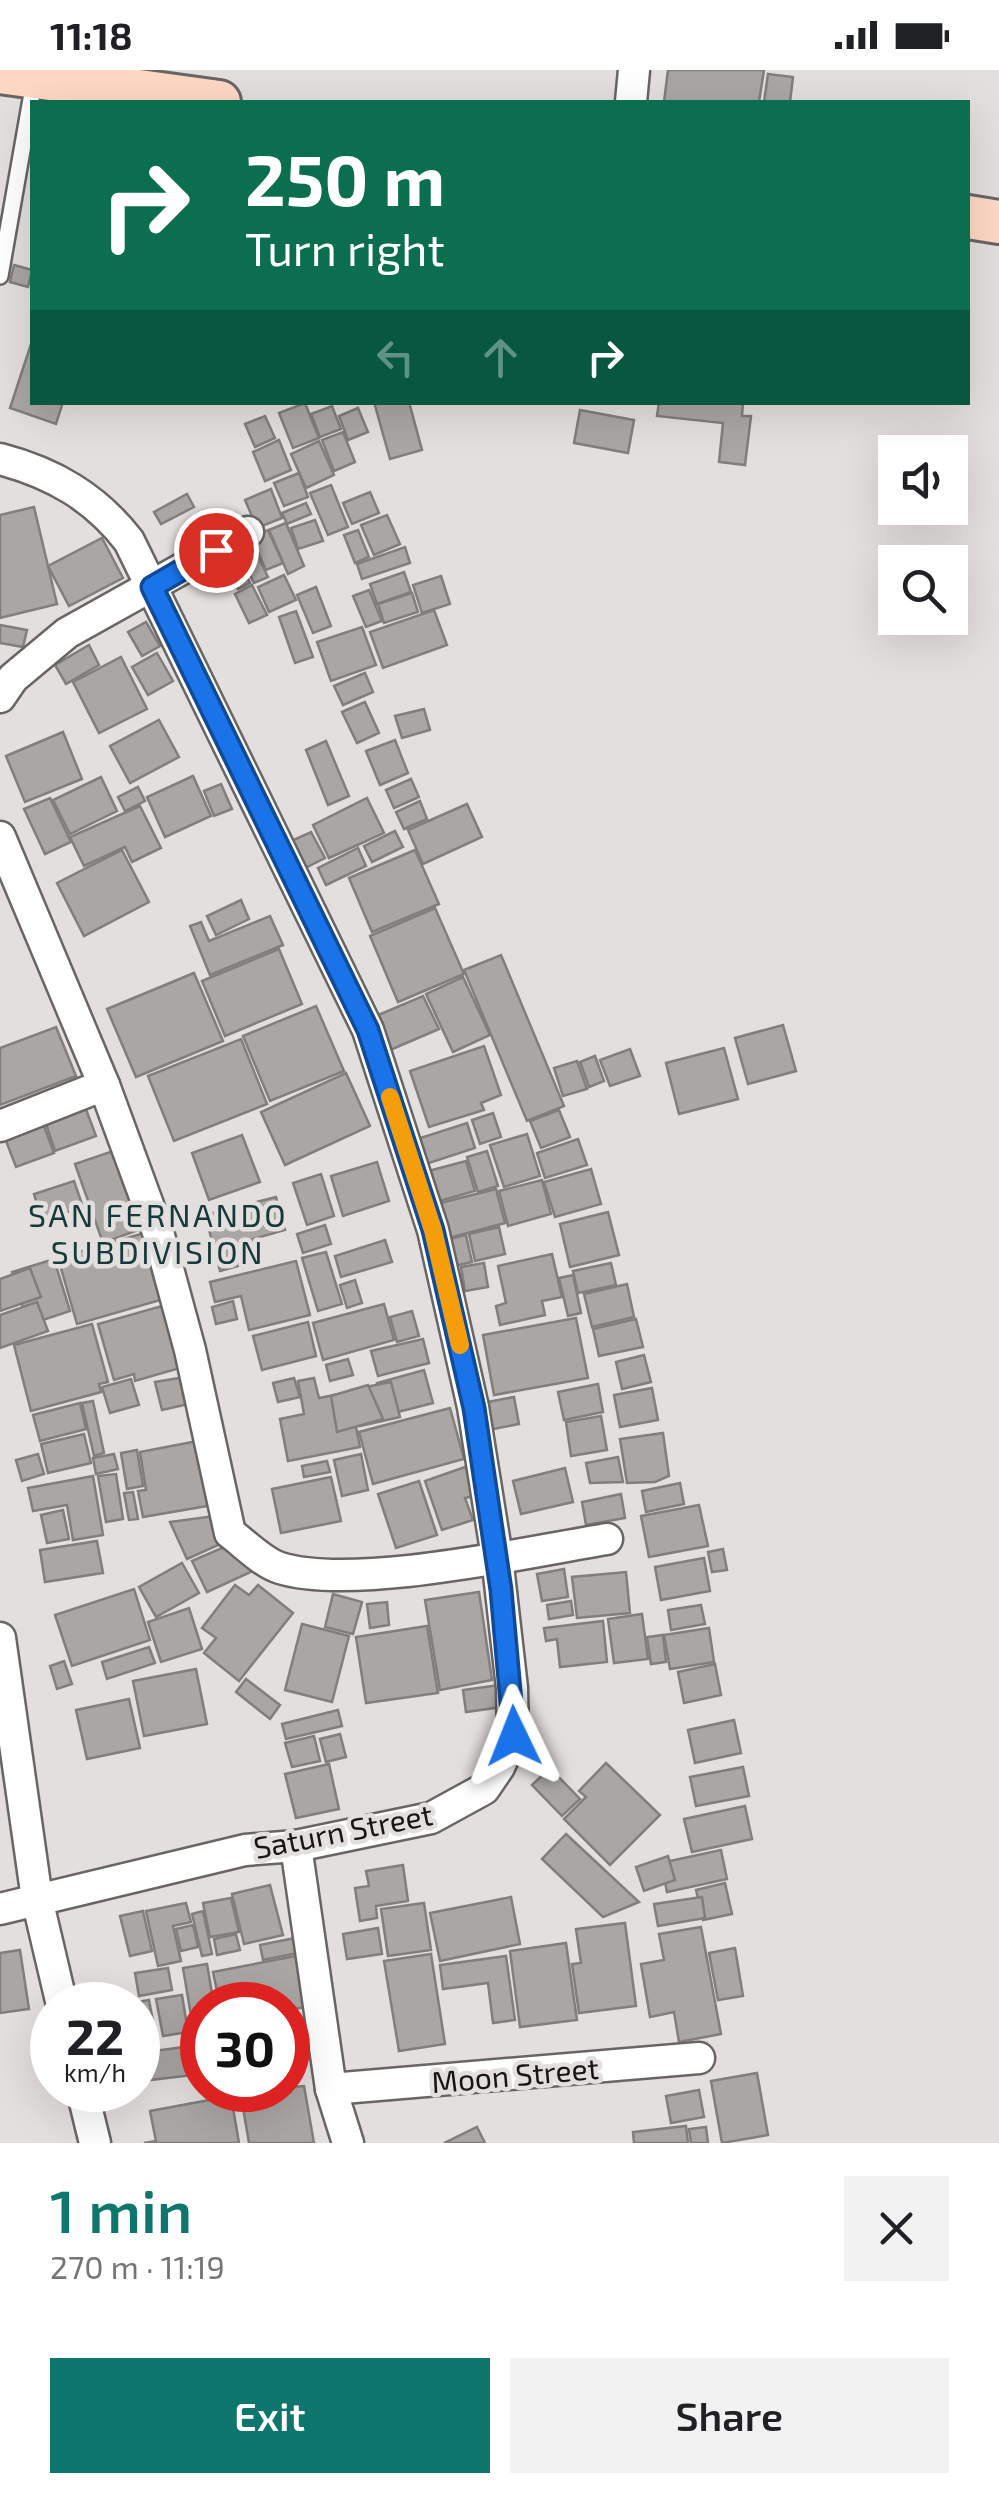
<!DOCTYPE html>
<meta charset="utf-8">
<style>
:root{--surface:#fff;--page:#f2f2f2;--text:#202124;--muted:#757577;--accent:#0f766e}
body{margin:0;font-family:"Exo 2",sans-serif;background:var(--page);color:var(--text);height:100vh;display:flex;flex-direction:column;font-size:38px;white-space:nowrap}
*{box-sizing:border-box;margin:0}
p{font-size:32px;color:var(--muted)}
.icon{flex:none;width:55px;height:55px;fill:none;stroke:currentColor;stroke-width:2;stroke-linecap:round;stroke-linejoin:round}
.map{position:relative;height:2073px;overflow:hidden}
.drawer{display:flex;flex-direction:column;background:var(--surface);flex:1}
.drawer>*{flex:none}
.hud{position:absolute;left:30px;top:30px;width:940px;height:305px;border-radius:0px;box-shadow:0 10px 40px #0002;background:#0b6e4f;color:#fff;overflow:hidden}
.tools{position:absolute;left:878px;top:365px;display:grid;gap:20px}
.tools a{display:grid;place-items:center;width:90px;height:90px;border-radius:0px;background:var(--surface);box-shadow:0 10px 40px #0002;font-size:50px}
.speed{position:absolute;left:30px;top:1912px;display:flex;gap:20px;font-size:50px;font-weight:700;text-align:center}
.speed>*{display:grid;place-content:center;width:130px;height:130px;border-radius:50%;background:var(--surface);box-shadow:0 10px 40px #0002;line-height:1}
.speed small{font-size:25px;font-weight:400}
.speed .limit{border:15px solid #d22;background:#fff;color:#111}
.pin{position:absolute;display:grid;place-items:center;width:85px;height:85px;color:#fff;margin:-42px;border:5px solid #fff;border-radius:50%;box-shadow:0 2px 10px #0007}
.me{position:absolute;width:110px;margin:-55px;rotate:358deg;stroke-linejoin:round;filter:drop-shadow(0 0 8px #0008)}
.turn{display:flex;align-items:center;gap:35px;height:210px;padding:0 50px;font-size:45px}
.turn .icon{width:130px;height:130px;stroke-width:2.5}
.turn b{display:block;font-size:70px;line-height:85px}
.lanes{display:flex;align-items:center;height:95px;padding:0 50px;background:#0003;justify-content:center;gap:50px;direction:ltr}
.lanes .off{opacity:.35}
.round{display:grid;place-items:center;flex:none;width:105px;height:105px;border-radius:0px;background:var(--page)}
.headline{display:flex;align-items:center;justify-content:space-between;height:170px;padding:0 50px}
h1{font-size:60px;font-weight:600;line-height:75px;color:var(--accent)}
.button{display:flex;gap:20px;margin-top:auto;padding:20px 50px}
.button a{flex:1;height:115px;border-radius:0px;background:var(--accent);color:#fff;font-size:40px;font-weight:600;line-height:115px;text-align:center}
.button a+a{background:var(--page);color:var(--text)}
.status{display:flex;justify-content:space-between;align-items:center;height:70px;padding:0 50px;background:var(--surface);direction:ltr}
.status svg{height:28px;fill:currentColor}
.map>svg:first-child{display:block}
.building{fill:#a9a6a4;stroke:#817e7c;stroke-width:2.5}
.lines{fill:none;stroke-linecap:round;stroke-linejoin:round}
.service-casing{stroke:#696564;stroke-width:20}
.minor-casing{stroke:#696564;stroke-width:35}
.secondary-casing{stroke:#696564;stroke-width:48}
.service{stroke:#fff;stroke-width:15}
.minor{stroke:#fff;stroke-width:30}
.secondary{stroke:#fed8c4;stroke-width:42}
.route-casing{stroke:#114b97;stroke-width:25}
.route{stroke:#1a73e8;stroke-width:18}
.slow{stroke:#f59e0b;stroke-width:18}
.labels{text-anchor:middle;dominant-baseline:central;stroke-width:9;stroke-linejoin:round;paint-order:stroke}
.street-label{font-size:30px;fill:#171615;stroke:#e3dfde}
.neighbourhood-label{font-size:32px;letter-spacing:2.5px;fill:#163939;stroke:#e3dfde}
</style>
<div class="status"><b>11:18</b><svg viewBox="0 0 49 12"><path d="M0 12V9h3v3zM5 12V6h3v6zM10 12V3h3v9zM15 12V0h3v12zM26 1h20v11H26zM47 4h2v5h-2z"/></svg></div>
<div class="map">
<svg width="999" height="2073" viewBox="0 0 999 2073">
<rect width="100%" height="100%" fill="#e3dfde"/>
<g class="building">
<polygon points="668,0 764,0 759,32 664,32"/>
<polygon points="768,4 793,7 790,32 764,32"/>
<polygon points="14,195 32,200 28,217 10,212"/>
<polygon points="32,271 32,332 63,332 56,354 10,338"/>
<polygon points="374,332 409,332 422,380 390,389"/>
<polygon points="659,332 743,332 742,346 751,346 745,395 719,392 723,353 657,346"/>
<polygon points="305,333 319,368 293,378 279,343"/>
<polygon points="332,336 341,359 320,367 311,344"/>
<polygon points="358,338 368,362 348,370 339,346"/>
<polygon points="580,340 634,350 628,383 574,373"/>
<polygon points="265,346 275,368 255,377 245,354"/>
<polygon points="343,362 355,392 334,401 322,370"/>
<polygon points="279,370 291,400 265,411 253,382"/>
<polygon points="319,371 334,405 306,418 291,384"/>
<polygon points="299,403 308,427 284,436 274,413"/>
<polygon points="331,415 348,457 328,465 310,423"/>
<polygon points="271,419 282,448 257,458 245,430"/>
<polygon points="370,422 379,443 352,454 343,433"/>
<polygon points="187,424 194,437 161,454 154,442"/>
<polygon points="306,433 311,444 287,454 282,443"/>
<polygon points="34,437 57,534 0,548 0,445"/>
<polygon points="387,445 400,474 374,485 361,455"/>
<polygon points="315,450 323,471 298,479 291,458"/>
<polygon points="286,453 304,496 288,504 269,460"/>
<polygon points="268,460 283,493 266,500 251,467"/>
<polygon points="358,460 369,487 355,493 344,465"/>
<polygon points="102,468 123,508 69,536 48,496"/>
<polygon points="252,474 268,507 254,513 238,481"/>
<polygon points="405,477 410,493 362,509 357,494"/>
<polygon points="234,484 250,513 238,519 223,490"/>
<polygon points="404,502 411,522 377,534 370,514"/>
<polygon points="284,505 296,530 269,542 258,517"/>
<polygon points="441,506 450,534 422,543 413,515"/>
<polygon points="252,515 267,545 249,553 235,524"/>
<polygon points="316,517 331,556 313,563 297,525"/>
<polygon points="369,520 382,551 366,557 353,526"/>
<polygon points="412,523 418,542 384,553 378,534"/>
<polygon points="434,540 447,575 383,598 370,562"/>
<polygon points="296,541 313,587 295,593 279,547"/>
<polygon points="146,552 160,576 142,586 128,562"/>
<polygon points="0,555 27,560 23,577 0,573"/>
<polygon points="362,557 376,595 331,611 317,572"/>
<polygon points="89,575 99,595 66,614 55,595"/>
<polygon points="157,583 173,611 148,625 132,597"/>
<polygon points="121,587 147,639 99,663 73,612"/>
<polygon points="365,603 373,622 343,635 334,616"/>
<polygon points="365,632 379,663 357,673 342,642"/>
<polygon points="424,639 430,660 402,668 395,646"/>
<polygon points="159,650 179,687 130,713 110,676"/>
<polygon points="63,662 82,709 25,732 6,686"/>
<polygon points="395,670 408,703 380,715 366,681"/>
<polygon points="326,671 349,726 328,735 306,680"/>
<polygon points="193,706 211,746 165,767 147,727"/>
<polygon points="101,707 117,741 70,764 53,730"/>
<polygon points="411,709 419,727 394,738 386,720"/>
<polygon points="221,714 232,739 214,746 204,721"/>
<polygon points="138,717 145,731 125,741 118,727"/>
<polygon points="50,728 71,772 45,784 24,739"/>
<polygon points="367,728 384,763 329,788 313,755"/>
<polygon points="420,731 427,749 404,759 396,742"/>
<polygon points="467,734 482,767 423,794 408,760"/>
<polygon points="140,736 161,778 132,792 125,777 84,796 70,767"/>
<polygon points="395,761 403,777 372,792 364,776"/>
<polygon points="311,762 325,788 305,798 291,771"/>
<polygon points="358,778 366,796 326,815 318,798"/>
<polygon points="122,780 149,832 84,866 57,813"/>
<polygon points="415,780 439,834 372,862 349,808"/>
<polygon points="241,830 249,849 216,865 207,846"/>
<polygon points="435,838 464,904 398,932 370,866"/>
<polygon points="270,846 283,875 210,905 190,856 201,852 209,871"/>
<polygon points="279,879 302,934 225,966 202,911"/>
<polygon points="501,885 564,1036 527,1051 464,900"/>
<polygon points="194,903 223,971 136,1007 107,939"/>
<polygon points="463,907 490,965 453,982 426,924"/>
<polygon points="423,926 439,959 390,980 376,946"/>
<polygon points="316,936 344,1001 270,1031 243,966"/>
<polygon points="783,955 796,1001 748,1014 735,968"/>
<polygon points="56,957 76,1006 0,1035 0,978"/>
<polygon points="241,969 267,1034 174,1071 148,1006"/>
<polygon points="484,976 501,1025 481,1033 484,1040 429,1057 410,1001"/>
<polygon points="724,978 738,1029 679,1044 666,993"/>
<polygon points="630,979 640,1006 610,1016 600,990"/>
<polygon points="595,986 604,1011 589,1017 580,992"/>
<polygon points="577,991 587,1019 563,1026 554,998"/>
<polygon points="346,1003 370,1056 285,1095 261,1042"/>
<polygon points="84,1034 96,1066 55,1081 44,1048"/>
<polygon points="559,1040 570,1067 541,1078 530,1051"/>
<polygon points="493,1043 501,1067 480,1074 472,1050"/>
<polygon points="41,1048 54,1083 16,1097 3,1063"/>
<polygon points="467,1053 475,1078 423,1095 414,1070"/>
<polygon points="527,1064 540,1106 504,1117 490,1075"/>
<polygon points="242,1065 260,1112 209,1130 192,1083"/>
<polygon points="578,1069 587,1095 545,1108 537,1083"/>
<polygon points="113,1081 141,1159 103,1173 75,1094"/>
<polygon points="487,1081 498,1116 478,1122 467,1087"/>
<polygon points="466,1091 475,1121 429,1134 421,1103"/>
<polygon points="377,1092 389,1131 343,1146 331,1106"/>
<polygon points="591,1099 601,1134 555,1147 544,1112"/>
<polygon points="321,1104 334,1146 307,1155 293,1113"/>
<polygon points="542,1110 551,1144 508,1156 499,1121"/>
<polygon points="74,1111 83,1137 42,1151 34,1124"/>
<polygon points="496,1119 505,1153 445,1169 436,1134"/>
<polygon points="276,1127 285,1160 253,1169 259,1190 220,1201 205,1145"/>
<polygon points="608,1142 619,1185 570,1197 560,1154"/>
<polygon points="325,1155 331,1174 303,1183 297,1164"/>
<polygon points="499,1157 505,1184 475,1191 469,1164"/>
<polygon points="144,1163 164,1229 77,1254 58,1188"/>
<polygon points="466,1165 472,1192 450,1197 445,1170"/>
<polygon points="385,1170 392,1192 341,1207 335,1186"/>
<polygon points="326,1182 342,1234 318,1241 302,1188"/>
<polygon points="552,1184 562,1227 542,1231 545,1245 500,1255 496,1236 506,1233 498,1196"/>
<polygon points="54,1189 70,1241 28,1255 12,1202"/>
<polygon points="296,1191 310,1245 249,1260 241,1226 215,1232 210,1212"/>
<polygon points="484,1193 488,1217 465,1221 461,1197"/>
<polygon points="611,1193 616,1215 578,1223 573,1201"/>
<polygon points="30,1198 41,1227 0,1241 0,1209"/>
<polygon points="573,1205 581,1243 568,1246 559,1208"/>
<polygon points="355,1210 362,1233 347,1238 340,1215"/>
<polygon points="627,1214 634,1247 592,1257 584,1224"/>
<polygon points="233,1231 237,1249 216,1254 212,1237"/>
<polygon points="37,1232 48,1261 0,1278 0,1245"/>
<polygon points="384,1234 394,1270 323,1290 313,1253"/>
<polygon points="162,1236 180,1298 135,1311 134,1304 114,1310 98,1254"/>
<polygon points="412,1241 419,1266 397,1272 390,1247"/>
<polygon points="576,1248 588,1308 494,1325 483,1265"/>
<polygon points="636,1249 643,1277 599,1286 593,1259"/>
<polygon points="308,1252 316,1286 262,1300 253,1266"/>
<polygon points="92,1254 108,1312 99,1314 101,1322 31,1341 14,1275"/>
<polygon points="423,1269 429,1293 378,1306 371,1281"/>
<polygon points="644,1285 651,1312 622,1319 616,1292"/>
<polygon points="348,1289 353,1305 330,1311 326,1295"/>
<polygon points="424,1300 433,1333 386,1345 377,1313"/>
<polygon points="191,1306 197,1332 162,1340 155,1312"/>
<polygon points="294,1308 300,1327 278,1332 273,1313"/>
<polygon points="314,1308 319,1328 349,1322 360,1377 288,1391 280,1349 304,1344 298,1311"/>
<polygon points="131,1309 139,1335 110,1343 102,1317"/>
<polygon points="391,1312 400,1347 360,1356 351,1320"/>
<polygon points="598,1314 603,1342 564,1350 558,1322"/>
<polygon points="368,1315 383,1349 337,1362 331,1326"/>
<polygon points="652,1318 658,1350 620,1357 614,1325"/>
<polygon points="514,1327 519,1354 483,1361 477,1334"/>
<polygon points="93,1331 104,1383 94,1386 82,1333"/>
<polygon points="80,1333 86,1359 40,1371 33,1345"/>
<polygon points="450,1338 464,1389 373,1414 359,1362"/>
<polygon points="601,1346 607,1380 571,1386 566,1352"/>
<polygon points="663,1363 669,1406 655,1412 627,1413 620,1369"/>
<polygon points="84,1364 91,1393 48,1403 41,1374"/>
<polygon points="203,1370 219,1434 143,1447 138,1421 146,1420 140,1382"/>
<polygon points="137,1380 143,1416 127,1419 121,1383"/>
<polygon points="38,1384 44,1404 22,1411 16,1390"/>
<polygon points="114,1384 118,1399 96,1404 93,1388"/>
<polygon points="361,1384 368,1420 342,1426 334,1390"/>
<polygon points="618,1387 623,1412 590,1413 586,1393"/>
<polygon points="327,1391 330,1402 304,1407 302,1396"/>
<polygon points="468,1396 474,1426 465,1428 473,1450 442,1460 425,1411"/>
<polygon points="565,1398 573,1432 521,1444 513,1411"/>
<polygon points="116,1404 123,1449 106,1452 98,1406"/>
<polygon points="93,1406 103,1465 73,1470 67,1435 33,1441 28,1418"/>
<polygon points="331,1407 341,1451 281,1463 272,1419"/>
<polygon points="419,1411 437,1465 396,1478 378,1424"/>
<polygon points="680,1413 684,1434 646,1442 642,1421"/>
<polygon points="133,1422 138,1449 129,1450 124,1423"/>
<polygon points="621,1424 625,1448 586,1455 582,1432"/>
<polygon points="699,1435 708,1476 649,1487 641,1446"/>
<polygon points="63,1440 69,1469 47,1473 41,1445"/>
<polygon points="214,1446 227,1471 187,1489 170,1452"/>
<polygon points="97,1471 103,1503 45,1512 40,1480"/>
<polygon points="238,1471 253,1501 207,1522 192,1491"/>
<polygon points="723,1479 727,1500 712,1502 708,1482"/>
<polygon points="704,1488 710,1521 661,1530 655,1497"/>
<polygon points="182,1493 199,1523 156,1547 139,1517"/>
<polygon points="564,1499 568,1527 542,1531 537,1504"/>
<polygon points="626,1502 630,1543 577,1548 572,1507"/>
<polygon points="235,1515 249,1525 258,1515 293,1543 239,1611 204,1583 216,1568 202,1558"/>
<polygon points="134,1519 150,1570 72,1596 55,1545"/>
<polygon points="479,1522 492,1610 440,1620 425,1530"/>
<polygon points="333,1524 362,1532 353,1564 325,1557"/>
<polygon points="571,1531 573,1545 549,1549 547,1535"/>
<polygon points="387,1532 389,1555 370,1558 367,1534"/>
<polygon points="701,1535 705,1554 671,1560 668,1540"/>
<polygon points="189,1538 202,1579 161,1592 148,1552"/>
<polygon points="642,1544 648,1589 614,1593 608,1549"/>
<polygon points="603,1551 607,1592 560,1597 557,1569 546,1571 544,1558"/>
<polygon points="302,1554 349,1566 332,1632 285,1620"/>
<polygon points="427,1556 438,1623 366,1633 356,1567"/>
<polygon points="709,1558 714,1592 670,1599 664,1565"/>
<polygon points="663,1565 666,1592 651,1594 647,1567"/>
<polygon points="149,1577 155,1593 107,1609 102,1592"/>
<polygon points="64,1591 72,1614 57,1619 50,1596"/>
<polygon points="715,1594 721,1625 684,1633 678,1602"/>
<polygon points="196,1599 207,1654 144,1666 133,1611"/>
<polygon points="246,1609 280,1635 270,1649 236,1622"/>
<polygon points="507,1614 510,1636 466,1642 463,1620"/>
<polygon points="129,1629 140,1678 87,1689 76,1640"/>
<polygon points="338,1640 342,1656 286,1669 282,1654"/>
<polygon points="734,1650 741,1683 695,1693 688,1660"/>
<polygon points="340,1664 346,1687 326,1692 320,1669"/>
<polygon points="314,1666 320,1691 292,1697 285,1673"/>
<polygon points="606,1693 660,1745 610,1795 564,1749 586,1727 579,1721"/>
<polygon points="329,1694 339,1739 296,1748 285,1704"/>
<polygon points="743,1697 749,1726 696,1736 690,1707"/>
<polygon points="550,1698 580,1729 562,1746 532,1715"/>
<polygon points="745,1736 752,1769 692,1782 684,1749"/>
<polygon points="566,1764 639,1832 603,1847 542,1789"/>
<polygon points="721,1780 727,1809 667,1822 661,1793"/>
<polygon points="668,1786 675,1810 644,1821 636,1797"/>
<polygon points="403,1795 408,1831 376,1836 377,1848 360,1851 355,1818 369,1816 366,1801"/>
<polygon points="725,1813 732,1844 703,1850 696,1820"/>
<polygon points="270,1815 283,1865 244,1874 232,1824"/>
<polygon points="511,1827 520,1874 440,1891 430,1843"/>
<polygon points="702,1827 705,1848 658,1856 654,1834"/>
<polygon points="231,1828 239,1862 210,1867 203,1833"/>
<polygon points="186,1833 191,1852 173,1856 181,1891 158,1896 146,1841"/>
<polygon points="424,1833 431,1880 388,1886 381,1839"/>
<polygon points="143,1841 152,1881 130,1886 120,1846"/>
<polygon points="203,1841 212,1884 202,1886 192,1844"/>
<polygon points="625,1853 636,1936 579,1943 572,1894 581,1893 576,1859"/>
<polygon points="193,1855 198,1877 181,1881 176,1859"/>
<polygon points="701,1857 721,1964 679,1972 674,1942 650,1947 641,1894 664,1890 659,1864"/>
<polygon points="378,1858 382,1884 347,1889 343,1864"/>
<polygon points="236,1864 240,1880 217,1885 214,1869"/>
<polygon points="295,1868 298,1883 263,1890 260,1875"/>
<polygon points="566,1873 577,1950 520,1957 510,1881"/>
<polygon points="735,1878 743,1926 718,1930 709,1883"/>
<polygon points="20,1880 29,1939 0,1943 0,1883"/>
<polygon points="431,1884 445,1974 399,1981 384,1891"/>
<polygon points="296,1886 306,1937 288,1940 288,1935 220,1935 213,1902"/>
<polygon points="506,1886 515,1950 493,1953 488,1913 443,1919 440,1895"/>
<polygon points="207,1894 214,1935 202,1935 202,1955 193,1957 183,1898"/>
<polygon points="168,1898 172,1920 139,1926 135,1903"/>
<polygon points="182,1925 188,1962 163,1966 156,1929"/>
<polygon points="149,1930 156,1967 138,1970 138,1935 127,1934"/>
<polygon points="199,1975 202,2004 150,2010 146,1982"/>
<polygon points="757,2003 768,2065 722,2073 711,2011"/>
<polygon points="304,2016 314,2073 249,2073 241,2026 254,2024 254,2020"/>
<polygon points="699,2020 704,2047 671,2053 666,2026"/>
<polygon points="231,2026 239,2073 144,2073 156,2071 150,2041"/>
<polygon points="686,2056 688,2073 634,2073 633,2062"/>
<polygon points="477,2057 485,2073 444,2073"/>
<polygon points="706,2057 708,2073 691,2073 689,2059"/>
</g>
<g class="lines">
<defs>
<polyline id="service" points="0,206 34,12"/>
<g id="minor">
<polyline points="631,32 634,0"/>
<path d="M0,389C53,403 95,427 129,471L368,960L433,1160L473,1337L497,1487L512,1618L513,1666L499,1697L484,1719L431,1748L296,1776L245,1780L0,1839"/>
<polyline points="0,627 13,608 67,563 248,462"/>
<path d="M0,767L104,1015L158,1162L190,1280L230,1463C245,1474 263,1493 280,1498C354,1521 527,1482 607,1469"/>
<polyline points="0,1056 104,1015"/>
<polyline points="0,1568 37,1829 62,1935"/>
<polyline points="296,1776 331,2019 348,2073"/>
<polyline points="331,2019 699,1988"/>
<polyline points="82,2020 95,2073"/>
</g>
<g id="secondary">
<polyline points="0,2 219,32"/>
<polyline points="968,147 999,152"/>
</g>
</defs>
<use href="#service" class="service-casing"/>
<use href="#minor" class="minor-casing"/>
<use href="#secondary" class="secondary-casing"/>
<use href="#service" class="service"/>
<use href="#minor" class="minor"/>
<use href="#secondary" class="secondary"/>
</g>
<g class="lines">
<defs>
<polyline id="route" points="216,480 152,517 368,960 433,1160 474,1338 501,1520 514,1666"/>
</defs>
<use href="#route" class="route-casing"/>
<use href="#route" class="route"/>
<polyline class="slow" points="390,1027 433,1160 460,1275"/>
</g>
<g class="labels">
<g class="street-label">
<text transform="translate(343 1760) rotate(-11)">Saturn Street</text>
<text transform="translate(515 2004) rotate(-5)">Moon Street</text>
</g>
<g class="neighbourhood-label">
<text x="158" y="1144">SAN FERNANDO<tspan x="158" dy="37">SUBDIVISION</tspan></text>
</g>
</g>
</svg>
<div class="tools">
<a><svg class="icon" aria-label="sound" viewBox="0 0 24 24"><path d="M4 9h4l5-4v14l-5-4H4zM17 9q2 3 0 6"/></svg></a>
<a><svg class="icon" aria-label="search" viewBox="0 0 24 24"><circle cx="10" cy="10" r="6"/><path d="M15 15l6 6"/></svg></a>
</div>
<div class="speed"><div>22<small>km/h</small></div><div class="limit">30</div></div>
<div class="pin" style="left:216px;top:480px;background:#d93025"><svg class="icon" aria-label="arrive" viewBox="0 0 24 24"><path d="M6 21V4h12l-3 4 3 4H6"/></svg></div>
<svg class="me" style="left:514px;top:1666px" viewBox="-20 -20 40 40"><path d="M0-17L14 15 0 8-14 15z" fill="#1a73e8" stroke="#fff" stroke-width="4"/></svg>
<div class="hud">
<div class="turn"><svg class="icon" aria-label="right" viewBox="0 0 24 24"><path d="M7 20v-9h11M14 6l5 5-5 5"/></svg><div><b>250 m</b>Turn right</div></div>
<div class="lanes"><svg class="icon off" aria-label="left" viewBox="0 0 24 24"><path d="M17 20v-9H6M10 6l-5 5 5 5"/></svg><svg class="icon off" aria-label="ahead" viewBox="0 0 24 24"><path d="M12 20V5M6 11l6-6 6 6"/></svg><svg class="icon" aria-label="right" viewBox="0 0 24 24"><path d="M7 20v-9h11M14 6l5 5-5 5"/></svg></div>
</div>
</div>
<section class="drawer">
<div class="headline"><div><h1>1 min</h1><p>270 m · 11:19</p></div><a class="round"><svg class="icon" aria-label="close" viewBox="0 0 24 24"><path d="M6 6l12 12M18 6L6 18"/></svg></a></div>
<div class="button"><a>Exit</a><a>Share</a></div>
</section>
